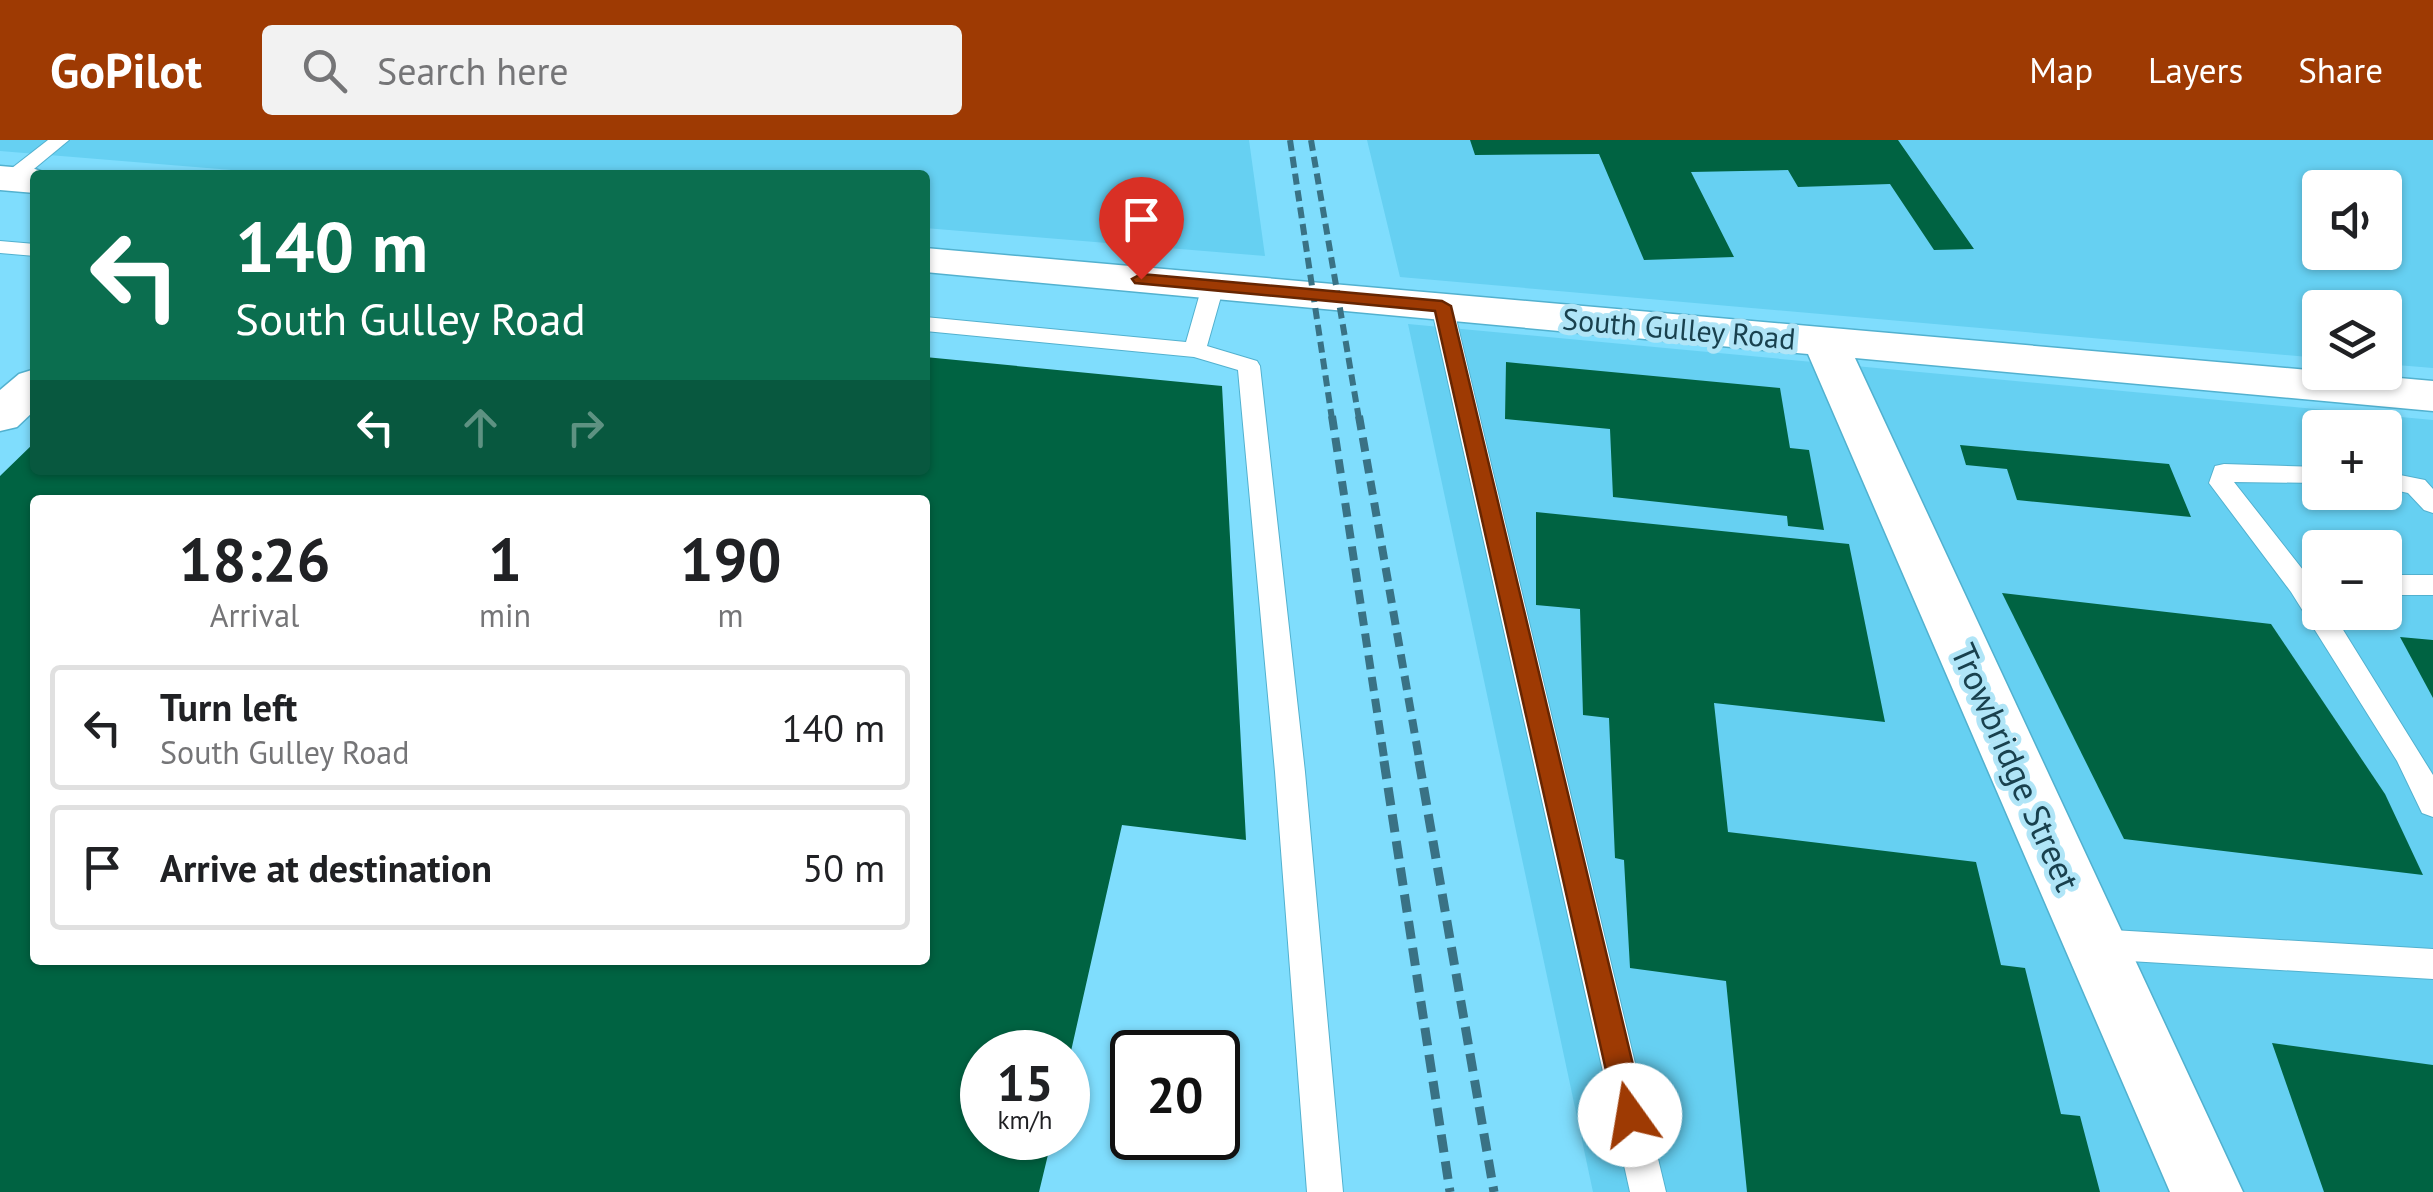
<!DOCTYPE html>
<meta charset="utf-8">
<style>
:root{--surface:#fff;--page:#f2f2f2;--text:#202124;--muted:#757577;--line:#e0e0e0;--accent:#9e3a03}
body{margin:0;font-family:"PT Sans",sans-serif;background:var(--page);color:var(--text);height:100vh;display:flex;flex-direction:column;font-size:38px;white-space:nowrap}
*{box-sizing:border-box;margin:0}
p{font-size:32px;color:var(--muted)}
.icon{flex:none;width:55px;height:55px;fill:none;stroke:currentColor;stroke-width:2;stroke-linecap:round;stroke-linejoin:round}
.map{position:relative;flex:1;overflow:hidden}
.sheet{position:absolute;left:30px;top:355px;width:900px;height:470px;display:flex;flex-direction:column;background:var(--surface);border-radius:10px;box-shadow:0 2px 8px #0004}
.sheet>*{flex:none}
.banner{position:absolute;left:30px;top:30px;width:900px;height:305px;border-radius:10px;box-shadow:0 2px 8px #0004;background:#0b6e4f;color:#fff;overflow:hidden}
.buttons{position:absolute;left:2302px;top:30px;display:grid;gap:20px}
.buttons a{display:grid;place-items:center;width:100px;height:100px;border-radius:10px;background:var(--surface);box-shadow:0 2px 8px #0004;font-size:50px}
.speed{position:absolute;left:960px;top:890px;display:flex;gap:20px;font-size:50px;font-weight:700;text-align:center}
.speed>*{display:grid;place-content:center;width:130px;height:130px;border-radius:50%;background:var(--surface);box-shadow:0 2px 8px #0004;line-height:1}
.speed small{font-size:25px;font-weight:400}
.speed .limit{border:5px solid #111;border-radius:15px;background:#fff;color:#111}
.pin{position:absolute;display:grid;place-items:center;width:85px;height:85px;color:#fff;margin:-102px -42px;border-radius:50% 50% 50% 0;rotate:-45deg;box-shadow:0 0 10px #0007}
.pin .icon{rotate:45deg}
.me{position:absolute;width:110px;margin:-55px;rotate:347deg;stroke-linejoin:round;filter:drop-shadow(0 0 8px #0008)}
.turn{display:flex;align-items:center;gap:35px;height:210px;padding:0 40px;font-size:45px}
.turn .icon{width:130px;height:130px;stroke-width:2.5}
.turn b{display:block;font-size:70px;line-height:85px}
.lanes{display:flex;align-items:center;height:95px;padding:0 40px;background:#0003;justify-content:center;gap:50px;direction:ltr}
.lanes .off{opacity:.35}
.eta{display:flex;justify-content:space-evenly;align-items:center;height:170px;text-align:center}
.eta b{font-size:60px;font-weight:700;line-height:70px}
ul{padding:0;list-style:none}
li{display:flex;align-items:center;gap:30px;height:125px;margin:0 20px 15px;padding:0 20px;border:5px solid var(--line);border-radius:10px}
li div{flex:1}
li b{display:block;font-size:38px}
li em{font-style:normal}
header{display:flex;align-items:center;gap:60px;box-sizing:border-box;height:140px;padding:0 50px;background:var(--accent);color:#fff}
header strong{font-size:48px}
nav{display:flex;gap:55px;margin-inline-start:auto;font-size:35px}
.search{width:700px;height:90px;background:var(--page);display:flex;align-items:center;gap:25px;box-sizing:border-box;padding:0 35px;border-radius:10px;color:var(--muted);font-size:38px}
.map>svg:first-child{display:block}
.built{fill:#66d0f2;fill-rule:evenodd}
.building{fill:#006342;fill-rule:evenodd}
.lines{fill:none;stroke-linecap:round;stroke-linejoin:round}
.lane-casing{stroke:#52b1cf;stroke-width:2}
.street-casing{stroke:#52b1cf;stroke-width:3}
.lane{fill:#fff;fill-rule:evenodd}
.street{fill:#fff;fill-rule:evenodd}
.rail-far2{stroke:#397285;stroke-width:6;stroke-dasharray:11 6;stroke-linecap:butt}
.rail-far1{stroke:#397285;stroke-width:8;stroke-dasharray:14 8;stroke-linecap:butt}
.rail{stroke:#397285;stroke-width:9;stroke-dasharray:18 9;stroke-linecap:butt}
.route{fill:#9e3a03;stroke:#672602;stroke-width:2.5}
.labels{text-anchor:middle;dominant-baseline:central;stroke-width:10;stroke-linejoin:round;paint-order:stroke}
.far-street-label{font-size:30px;fill:#19414e;stroke:#b0e5f7}
.street-label{font-size:35px;fill:#19414e;stroke:#b0e5f7}
</style>
<header>
<strong>GoPilot</strong>
<div class="search"><svg class="icon" aria-label="search" viewBox="0 0 24 24"><circle cx="10" cy="10" r="6"/><path d="M15 15l6 6"/></svg>Search here</div>
<nav><a>Map</a><a>Layers</a><a>Share</a></nav>
</header>
<div class="map">
<svg width="2433" height="1052" viewBox="0 0 2433 1052">
<rect width="100%" height="100%" fill="#7fddfd"/>
<g class="built">
<polygon points="0,0 1249,0 1265,116 925,88 925,35 291,35 0,11"/>
<path d="M1367,0H2433V228L2385,224V168H2320V218L1400,137ZM2320,48H2385V112H2320Z"/>
<path d="M1408,184L2433,280V1052H1593ZM2320,288H2385V352H2320ZM2320,408H2385V472H2320Z"/>
</g>
<g class="building">
<polygon points="1470,0 1898,0 1974,109 1934,110 1890,44 1798,47 1788,30 1691,32 1734,117 1644,120 1599,14 1475,15"/>
<path d="M925,217L1222,246L1246,700L1122,685L1069,920L1068,912H982V998H1052L1039,1052H0V336L35,302V330H925ZM35,360H925V820H35Z"/>
<polygon points="1506,222 1780,248 1790,308 1809,310 1824,390 1788,386 1787,376 1613,357 1610,289 1505,279"/>
<polygon points="1960,305 2169,324 2191,377 2017,360 2007,329 1966,325"/>
<polygon points="1536,372 1849,404 1885,582 1714,563 1728,692 1976,722 2001,825 2025,828 2061,974 2080,976 2100,1052 1747,1052 1726,841 1630,828 1624,720 1615,718 1609,578 1583,575 1580,469 1536,465"/>
<polygon points="2002,453 2271,484 2385,654 2423,735 2124,699"/>
<polygon points="2400,497 2433,500 2433,558"/>
<polygon points="2272,903 2433,925 2433,1052 2324,1052"/>
</g>
<g class="lines">
<defs>
<g id="lane">
<polygon points="48,0 69,0 17,43 3,43 3,35"/>
<polygon points="0,101 35,104 35,116 0,113"/>
<polygon points="1213,140 1224,146 1207,206 1257,221 1260,226 1305,632 1343,1052 1307,1052 1275,632 1238,230 1194,217 925,191 925,177 1186,202 1202,146"/>
<polygon points="1442,159 1453,166 1666,1052 1630,1052 1431,166"/>
<polygon points="2224,324 2320,327 2320,343 2234,342 2307,435 2320,435 2320,472 2332,472 2433,635 2433,677 2422,673 2397,621 2291,452 2209,343 2215,326"/>
<polygon points="2385,332 2425,340 2433,349 2433,373 2424,370 2408,353 2385,348"/>
<rect x="2385" y="435" width="48" height="20"/>
<polygon points="2096,789 2433,809 2433,839 2096,819 2085,814 2080,804 2085,794"/>
</g>
<g id="street">
<polygon points="0,26 35,29 50,35 35,35 35,53 0,50"/>
<polygon points="925,108 2433,241 2433,271 1855,218 2243,1052 2170,1052 1808,214 925,132"/>
<polygon points="35,229 35,270 17,287 0,291 0,250 19,234"/>
</g>
</defs>
<use href="#lane" class="lane-casing"/>
<use href="#street" class="street-casing"/>
<use href="#lane" class="lane"/>
<use href="#street" class="street"/>
<g class="rail-far2">
<polyline points="1290,0 1332,279"/>
<polyline points="1311,0 1359,279"/>
</g>
<g class="rail-far1">
<polyline points="1332,276 1385,624"/>
<polyline points="1359,276 1420,624"/>
</g>
<g class="rail">
<polyline points="1384,621 1450,1052"/>
<polyline points="1419,621 1494,1052"/>
</g>
</g>
<polygon class="route" points="1141,134 1442,161 1451,166 1645,975 1640,985 1630,989 1620,985 1616,975 1435,171 1135,143 1132,139"/>
<g class="labels">
<g class="far-street-label">
<text transform="translate(1679 188) rotate(5)">South Gulley Road</text>
</g>
<g class="street-label">
<text transform="translate(2016 627) rotate(66)">Trowbridge Street</text>
</g>
</g>
</svg>
<div class="buttons">
<a><svg class="icon" aria-label="sound" viewBox="0 0 24 24"><path d="M4 9h4l5-4v14l-5-4H4zM17 9q2 3 0 6"/></svg></a>
<a><svg class="icon" aria-label="layers" viewBox="0 0 24 24"><path d="M12 4l9 5-9 5-9-5zM3 14l9 5 9-5"/></svg></a>
<a>+</a>
<a>−</a>
</div>
<div class="speed"><div>15<small>km/h</small></div><div class="limit">20</div></div>
<div class="pin" style="left:1141px;top:139px;background:#d93025"><svg class="icon" aria-label="arrive" viewBox="0 0 24 24"><path d="M6 21V4h12l-3 4 3 4H6"/></svg></div>
<svg class="me" style="left:1630px;top:975px" viewBox="-20 -20 40 40"><circle r="19" fill="#fff"/><path d="M0-13L10 11 0 6-10 11z" fill="#9e3a03"/></svg>
<div class="banner">
<div class="turn"><svg class="icon" aria-label="left" viewBox="0 0 24 24"><path d="M17 20v-9H6M10 6l-5 5 5 5"/></svg><div><b>140 m</b>South Gulley Road</div></div>
<div class="lanes"><svg class="icon" aria-label="left" viewBox="0 0 24 24"><path d="M17 20v-9H6M10 6l-5 5 5 5"/></svg><svg class="icon off" aria-label="ahead" viewBox="0 0 24 24"><path d="M12 20V5M6 11l6-6 6 6"/></svg><svg class="icon off" aria-label="right" viewBox="0 0 24 24"><path d="M7 20v-9h11M14 6l5 5-5 5"/></svg></div>
</div>
<section class="sheet">
<div class="eta">
<div><b>18:26</b><p>Arrival</p></div>
<div><b>1</b><p>min</p></div>
<div><b>190</b><p>m</p></div>
</div>
<ul>
<li><svg class="icon" aria-label="left" viewBox="0 0 24 24"><path d="M17 20v-9H6M10 6l-5 5 5 5"/></svg><div><b>Turn left</b><p>South Gulley Road</p></div><em>140 m</em></li>
<li><svg class="icon" aria-label="arrive" viewBox="0 0 24 24"><path d="M6 21V4h12l-3 4 3 4H6"/></svg><div><b>Arrive at destination</b></div><em>50 m</em></li>
</ul>
</section>
</div>
